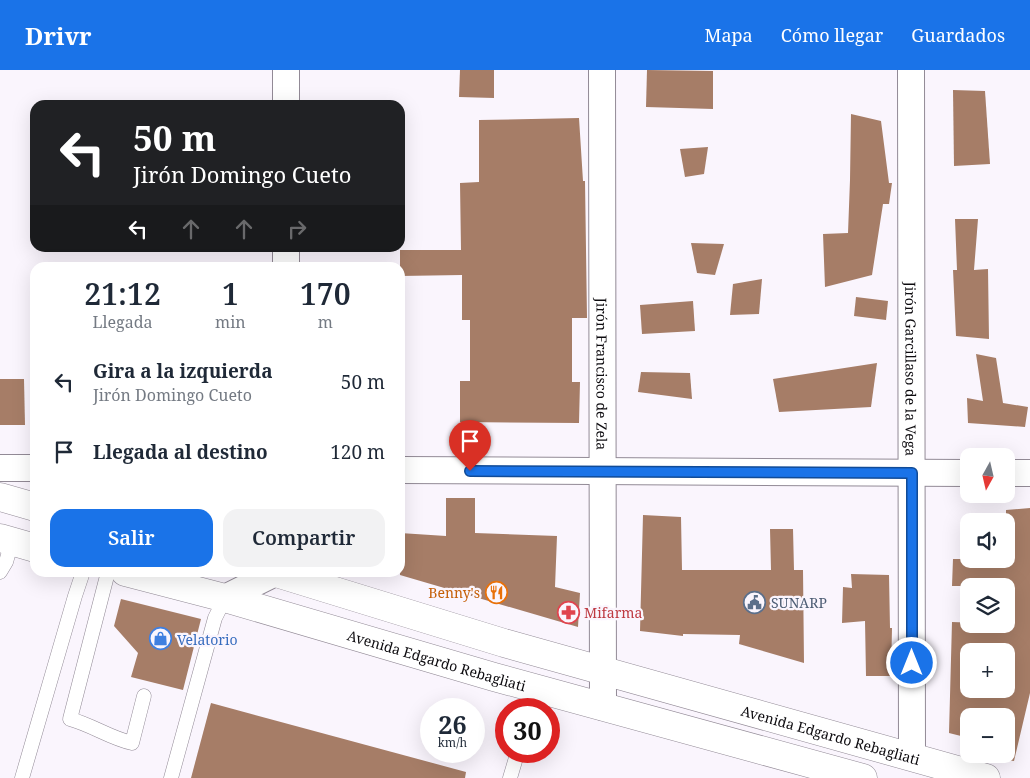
<!DOCTYPE html>
<html lang="es">
<meta charset="utf-8">
<style>
:root{--surface:#fff;--page:#f2f2f3;--text:#1f2937;--muted:#747a83;--accent:#1a73e8}
body{margin:0;font-family:"Noto Serif",serif;background:var(--page);color:var(--text);height:100vh;display:flex;flex-direction:column;font-size:19px;white-space:nowrap}
*{box-sizing:border-box;margin:0}
p{font-size:16px;color:var(--muted)}
.icon{flex:none;width:28px;height:28px;fill:none;stroke:currentColor;stroke-width:2;stroke-linecap:round;stroke-linejoin:round}
.map{position:relative;flex:1;overflow:hidden}
.sheet{position:absolute;left:30px;top:192px;width:375px;height:315px;display:flex;flex-direction:column;background:var(--surface);border-radius:15px;box-shadow:0 5px 20px #0002}
.sheet>*{flex:none}
.banner{position:absolute;left:30px;top:30px;width:375px;height:152px;border-radius:15px;box-shadow:0 5px 20px #0002;background:#202124;color:#fff;overflow:hidden}
.needle{width:32px;rotate:188deg}
.buttons{position:absolute;left:960px;top:378px;display:grid;gap:10px}
.buttons a{display:grid;place-items:center;width:55px;height:55px;border-radius:10px;background:var(--surface);box-shadow:0 5px 20px #0002;font-size:25px}
.speed{position:absolute;left:420px;top:628px;display:flex;gap:10px;font-size:25px;font-weight:700;text-align:center}
.speed>*{display:grid;place-content:center;width:65px;height:65px;border-radius:50%;background:var(--surface);box-shadow:0 5px 20px #0002;line-height:1}
.speed small{font-size:12px;font-weight:400}
.speed .limit{border:8px solid #d22;background:#fff;color:#111}
.pin{position:absolute;display:grid;place-items:center;width:42px;height:42px;color:#fff;margin:-51px -21px;border-radius:50% 50% 50% 0;rotate:-45deg;box-shadow:0 0 5px #0007}
.pin .icon{rotate:45deg}
.me{position:absolute;width:55px;margin:-28px;rotate:0deg;stroke-linejoin:round;filter:drop-shadow(0 0 4px #0008)}
.turn{display:flex;align-items:center;gap:18px;height:105px;padding:0 20px;font-size:22px}
.turn .icon{width:65px;height:65px;stroke-width:2.5}
.turn b{display:block;font-size:35px;line-height:42px}
.lanes{display:flex;align-items:center;height:48px;padding:0 20px;background:#0003;justify-content:center;gap:25px;direction:ltr}
.lanes .off{opacity:.35}
.eta{display:flex;justify-content:space-evenly;align-items:center;height:85px;text-align:center}
.eta b{font-size:30px;font-weight:600;line-height:35px}
.button{display:flex;gap:10px;margin-top:auto;padding:10px 20px}
.button a{flex:1;height:58px;border-radius:15px;background:var(--accent);color:#fff;font-size:20px;font-weight:600;line-height:58px;text-align:center}
.button a+a{background:var(--page);color:var(--text)}
ul{padding:0;list-style:none}
li{display:flex;align-items:center;gap:15px;height:70px;padding:0 20px}
li div{flex:1}
li b{display:block;font-size:19px}
li em{font-style:normal}
header{display:flex;align-items:center;gap:30px;box-sizing:border-box;height:70px;padding:0 25px;background:var(--accent);color:#fff}
header strong{font-size:24px}
nav{display:flex;gap:28px;margin-inline-start:auto;font-size:18px}
.map>svg:first-child{display:block}
.building{fill:#a67d67;fill-rule:evenodd}
.lines{fill:none;stroke-linecap:round;stroke-linejoin:round}
.lane-casing{stroke:#928a96;stroke-width:15}
.street-casing{stroke:#928a96;stroke-width:28}
.secondary-casing{stroke:#928a96;stroke-width:29}
.lane{stroke:#fff;stroke-width:14}
.street{stroke:#fff;stroke-width:26}
.secondary{stroke:#fff;stroke-width:28}
.route-casing{stroke:#114b97;stroke-width:12}
.route{stroke:#1a73e8;stroke-width:9}
.labels{text-anchor:middle;dominant-baseline:central;stroke-width:4.5;stroke-linejoin:round;paint-order:stroke}
.street-label{font-size:14px;fill:#0d0b0f;stroke:#faf5fd}
.food-label{font-size:14px;fill:#c56008;stroke:#faf5fd;text-anchor:end}
.service-label{font-size:14px;fill:#4e5e75;stroke:#faf5fd;text-anchor:start}
.health-label{font-size:14px;fill:#be3a42;stroke:#faf5fd;text-anchor:start}
.shop-label{font-size:14px;fill:#366cbe;stroke:#faf5fd;text-anchor:start}
</style>
<header>
<strong>Drivr</strong>
<nav><a>Mapa</a><a>Cómo llegar</a><a>Guardados</a></nav>
</header>
<div class="map">
<svg width="1030" height="708" viewBox="0 0 1030 708">
<rect width="100%" height="100%" fill="#faf5fd"/>
<g class="building">
<polygon points="460,0 494,0 494,28 459,27"/>
<polygon points="647,0 713,1 713,39 646,37"/>
<polygon points="953,20 985,21 990,94 954,96"/>
<polygon points="851,44 881,51 889,113 892,113 889,134 883,134 872,205 825,217 823,164 848,163 850,110"/>
<polygon points="579,48 583,111 585,111 587,248 572,248 572,312 580,312 579,353 460,352 460,311 470,311 470,250 462,250 462,205 400,206 400,180 461,180 460,113 479,112 479,50"/>
<polygon points="708,77 704,104 685,107 680,79"/>
<polygon points="955,149 978,149 974,200 988,199 989,269 956,266 953,200 957,200"/>
<polygon points="691,173 724,174 715,205 697,203"/>
<polygon points="762,209 759,244 730,245 733,214"/>
<polygon points="856,227 888,231 886,250 854,246"/>
<polygon points="693,231 695,261 642,264 640,235"/>
<polygon points="976,284 996,288 1003,333 1028,337 1025,357 968,353 967,328 983,331"/>
<polygon points="877,293 871,337 779,342 773,309"/>
<polygon points="641,302 690,303 692,329 638,322"/>
<polygon points="0,309 24,309 25,355 0,355"/>
<polygon points="446,428 475,428 475,463 557,466 555,517 580,523 578,557 400,505 400,463 446,466"/>
<path d="M1030,438V623L1014,691L1006,690V646H969V668L949,663L952,552L1006,554V516H952L953,489H1006V440ZM969,581H1006V619H969Z"/>
<polygon points="643,445 681,447 682,500 771,500 770,459 793,459 794,500 803,500 804,593 739,574 740,565 683,564 683,566 640,561"/>
<polygon points="851,504 889,505 890,558 892,558 891,606 866,606 865,551 842,553 843,517 852,518"/>
<polygon points="121,529 201,549 183,620 131,607 138,583 114,556"/>
<polygon points="211,633 466,702 465,708 191,708"/>
</g>
<g class="lines">
<defs>
<g id="lane">
<polyline points="0,502 6,492 12,471"/>
<path d="M108,502L70,649C92,655 110,668 132,673L144,626"/>
<polyline points="529,639 535,618"/>
<polyline points="22,708 75,526 83,502"/>
<polyline points="171,708 215,548 225,528"/>
<polyline points="510,708 518,681"/>
</g>
<g id="street">
<polyline points="286,0 286,35"/>
<path id="s1" d="M602,0L603,637"/>
<path id="s2" d="M911,0L912,687"/>
<polyline points="286,178 286,198"/>
<polyline points="0,398 35,398"/>
<polyline points="400,400 969,403"/>
<polyline points="1006,403 1030,403"/>
<polyline points="225,528 277,502"/>
</g>
<g id="secondary">
<polyline points="0,427 35,437"/>
<polyline points="0,468 35,478"/>
<path id="s3" d="M125,502L225,528L494,607L863,708"/>
<path id="s4" d="M273,502L504,573L986,708"/>
</g>
</defs>
<use href="#lane" class="lane-casing"/>
<use href="#street" class="street-casing"/>
<use href="#secondary" class="secondary-casing"/>
<use href="#lane" class="lane"/>
<use href="#street" class="street"/>
<use href="#secondary" class="secondary"/>
</g>
<g class="lines">
<defs>
<polyline id="route" points="470,401 912,403 912,593"/>
</defs>
<use href="#route" class="route-casing"/>
<use href="#route" class="route"/>
</g>
<defs>
<symbol id="restaurant-ring" viewBox="-11 -11 22 22"><circle r="9.5" fill="#faf5fd" stroke="#e8710a" stroke-width="1.5"/><path d="M-5-6h1v4h1v-4h1v4h1v-4h1v5L-1.5 .5V6h-2V.5L-5-1ZM5-6V6H3V1.5H1.5Q1.5-4 5-6Z" fill="#e8710a"/></symbol>
<symbol id="civic-ring" viewBox="-11 -11 22 22"><circle r="9.5" fill="#faf5fd" stroke="#5c6f8a" stroke-width="1.5"/><path d="M-.6-6.5H3V-4.5H.6V-3L4-1V1h2V6H-6V1h2V-1L-.6-3ZM-1.2 2.5V6h2.4V2.5Z" fill="#5c6f8a"/></symbol>
<symbol id="pharmacy-ring" viewBox="-11 -11 22 22"><circle r="9.5" fill="#faf5fd" stroke="#e0444e" stroke-width="1.5"/><path d="M-2-6h4v4h4v4h-4v4h-4v-4h-4v-4h4Z" fill="#e0444e"/></symbol>
<symbol id="shop-ring" viewBox="-11 -11 22 22"><circle r="9.5" fill="#faf5fd" stroke="#3f7fe0" stroke-width="1.5"/><path d="M-5-2.5h2.3a2.7 3.5 0 0 1 5.4 0H5L5.5 6h-11ZM-1.5-2.5h3a1.5 2.3 0 0 0-3 0Z" fill="#3f7fe0"/></symbol>
</defs>
<g fill-rule="evenodd">
<use href="#restaurant-ring" x="484" y="510" width="25" height="25"/>
<use href="#civic-ring" x="742" y="520" width="25" height="25"/>
<use href="#pharmacy-ring" x="556" y="530" width="25" height="25"/>
<use href="#shop-ring" x="148" y="556" width="25" height="25"/>
</g>
<g class="labels">
<g class="street-label">
<text stroke="none"><textPath href="#s2" startOffset="299">Jirón Garcillaso de la Vega</textPath></text>
<text stroke="none"><textPath href="#s1" startOffset="304">Jirón Francisco de Zela</textPath></text>
<text stroke="none"><textPath href="#s3" startOffset="324">Avenida Edgardo Rebagliati</textPath></text>
<text stroke="none"><textPath href="#s4" startOffset="581">Avenida Edgardo Rebagliati</textPath></text>
</g>
<g class="food-label">
<text x="480" y="522">Benny's</text>
</g>
<g class="service-label">
<text x="771" y="532">SUNARP</text>
</g>
<g class="health-label">
<text x="584" y="542">Mifarma</text>
</g>
<g class="shop-label">
<text x="177" y="569">Velatorio</text>
</g>
</g>
</svg>
<div class="buttons">
<a><svg class="needle" viewBox="-14 -14 28 28"><path d="M0-13l5 13h-10z" fill="#e53935"/><path d="M0 13l5-13h-10z" fill="#747a83"/></svg></a>
<a><svg class="icon" aria-label="sound" viewBox="0 0 24 24"><path d="M4 9h4l5-4v14l-5-4H4zM17 9q2 3 0 6"/></svg></a>
<a><svg class="icon" aria-label="layers" viewBox="0 0 24 24"><path d="M12 4l9 5-9 5-9-5zM3 14l9 5 9-5"/></svg></a>
<a>+</a>
<a>−</a>
</div>
<div class="speed"><div>26<small>km/h</small></div><div class="limit">30</div></div>
<div class="pin" style="left:470px;top:401px;background:#d93025"><svg class="icon" aria-label="arrive" viewBox="0 0 24 24"><path d="M6 21V4h12l-3 4 3 4H6"/></svg></div>
<svg class="me" style="left:912px;top:593px" viewBox="-20 -20 40 40"><circle r="17" fill="#1a73e8" stroke="#fff" stroke-width="3"/><path d="M0-11L8 9 0 5-8 9z" fill="#fff"/></svg>
<div class="banner">
<div class="turn"><svg class="icon" aria-label="left" viewBox="0 0 24 24"><path d="M17 20v-9H6M10 6l-5 5 5 5"/></svg><div><b>50 m</b>Jirón Domingo Cueto</div></div>
<div class="lanes"><svg class="icon" aria-label="left" viewBox="0 0 24 24"><path d="M17 20v-9H6M10 6l-5 5 5 5"/></svg><svg class="icon off" aria-label="ahead" viewBox="0 0 24 24"><path d="M12 20V5M6 11l6-6 6 6"/></svg><svg class="icon off" aria-label="ahead" viewBox="0 0 24 24"><path d="M12 20V5M6 11l6-6 6 6"/></svg><svg class="icon off" aria-label="right" viewBox="0 0 24 24"><path d="M7 20v-9h11M14 6l5 5-5 5"/></svg></div>
</div>
<section class="sheet">
<div class="eta">
<div><b>21:12</b><p>Llegada</p></div>
<div><b>1</b><p>min</p></div>
<div><b>170</b><p>m</p></div>
</div>
<ul>
<li><svg class="icon" aria-label="left" viewBox="0 0 24 24"><path d="M17 20v-9H6M10 6l-5 5 5 5"/></svg><div><b>Gira a la izquierda</b><p>Jirón Domingo Cueto</p></div><em>50 m</em></li>
<li><svg class="icon" aria-label="arrive" viewBox="0 0 24 24"><path d="M6 21V4h12l-3 4 3 4H6"/></svg><div><b>Llegada al destino</b></div><em>120 m</em></li>
</ul>
<div class="button"><a>Salir</a><a>Compartir</a></div>
</section>
</div>
